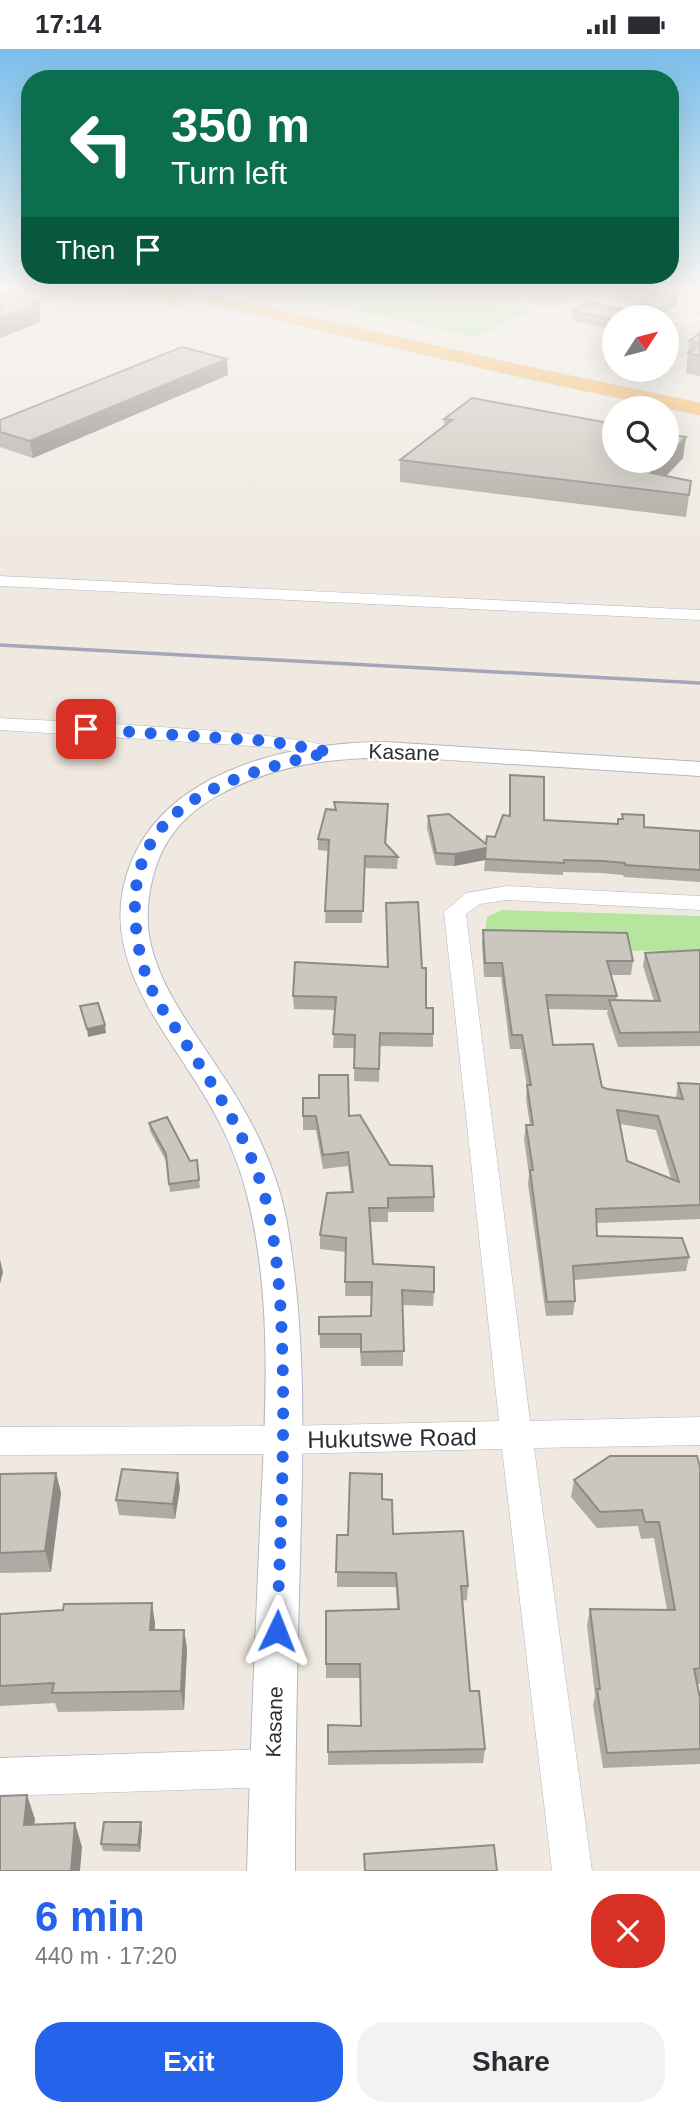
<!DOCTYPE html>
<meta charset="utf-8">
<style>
:root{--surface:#fff;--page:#f2f2f3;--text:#2b2b33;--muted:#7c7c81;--accent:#2563eb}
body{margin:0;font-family:Helvetica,sans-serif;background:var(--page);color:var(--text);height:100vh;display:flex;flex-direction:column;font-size:26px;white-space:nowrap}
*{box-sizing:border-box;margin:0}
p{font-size:23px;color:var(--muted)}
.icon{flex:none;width:38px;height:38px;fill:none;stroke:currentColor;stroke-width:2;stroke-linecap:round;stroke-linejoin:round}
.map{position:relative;height:1822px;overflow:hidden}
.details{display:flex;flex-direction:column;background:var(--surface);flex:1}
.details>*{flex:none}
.top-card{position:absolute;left:21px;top:21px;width:658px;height:214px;border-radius:28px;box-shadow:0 7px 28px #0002;background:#0b6e4f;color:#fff;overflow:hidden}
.needle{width:46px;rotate:54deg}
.buttons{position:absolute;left:602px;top:256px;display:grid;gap:14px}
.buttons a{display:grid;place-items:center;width:77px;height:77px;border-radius:50%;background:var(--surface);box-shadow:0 7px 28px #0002;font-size:35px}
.pin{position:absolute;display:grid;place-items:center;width:60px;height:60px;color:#fff;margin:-30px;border-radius:14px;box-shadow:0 4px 10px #0006}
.me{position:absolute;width:77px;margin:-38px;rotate:2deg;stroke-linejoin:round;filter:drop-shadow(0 0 5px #0008)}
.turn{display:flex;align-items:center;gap:24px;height:147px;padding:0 35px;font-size:32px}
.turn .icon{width:91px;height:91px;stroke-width:2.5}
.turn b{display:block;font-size:49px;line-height:60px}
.then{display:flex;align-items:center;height:66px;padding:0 35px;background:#0003;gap:14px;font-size:26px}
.round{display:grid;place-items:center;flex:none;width:74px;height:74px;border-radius:28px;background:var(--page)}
.overview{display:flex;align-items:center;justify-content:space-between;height:119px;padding:0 35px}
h1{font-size:42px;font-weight:800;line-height:52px;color:var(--accent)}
.action{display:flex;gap:14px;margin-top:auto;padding:14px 35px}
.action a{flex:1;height:80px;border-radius:28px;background:var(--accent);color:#fff;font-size:28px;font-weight:800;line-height:80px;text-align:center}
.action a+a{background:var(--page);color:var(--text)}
.status{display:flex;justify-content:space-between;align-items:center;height:49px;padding:0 35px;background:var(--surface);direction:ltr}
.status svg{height:19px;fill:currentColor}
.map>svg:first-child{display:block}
.green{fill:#b6e59e}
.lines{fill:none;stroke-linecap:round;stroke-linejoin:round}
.service-casing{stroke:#b4b7c1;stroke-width:6}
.minor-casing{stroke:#b4b7c1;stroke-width:1}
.tertiary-casing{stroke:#b4b7c1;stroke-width:2}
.trunk-casing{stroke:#c9c9c9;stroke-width:1}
.service{stroke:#fff;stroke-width:5}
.minor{fill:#fff;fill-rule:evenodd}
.tertiary{fill:#fff;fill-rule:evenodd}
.trunk{fill:#f8ba60;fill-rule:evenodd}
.rail{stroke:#a3a6b8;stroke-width:3.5}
.wall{fill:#afaba4;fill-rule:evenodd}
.shaded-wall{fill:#8e8b86}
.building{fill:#cbc7bf;stroke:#8e8b86;stroke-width:2;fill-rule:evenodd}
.route{stroke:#2563eb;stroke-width:12;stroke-dasharray:0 21.6}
.labels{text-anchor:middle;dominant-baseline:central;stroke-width:5;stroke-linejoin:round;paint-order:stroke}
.street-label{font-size:21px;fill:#2e2e2e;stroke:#fff}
.near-street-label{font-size:24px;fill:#2e2e2e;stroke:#fff}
</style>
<div class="status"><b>17:14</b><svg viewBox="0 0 49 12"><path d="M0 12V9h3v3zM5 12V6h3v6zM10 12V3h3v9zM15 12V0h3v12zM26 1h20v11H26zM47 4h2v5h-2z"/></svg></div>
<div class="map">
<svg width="700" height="1822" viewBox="0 0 700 1822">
<rect width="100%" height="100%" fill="#efe9e1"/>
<g class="green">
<polygon points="237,237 399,237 529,262 477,288"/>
<polygon points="502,861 700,867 700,902 483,901 487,868"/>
</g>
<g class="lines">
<defs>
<g id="service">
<polyline points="584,248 652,262 657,265 655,268"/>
<path d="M520,251C545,276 580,249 605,237"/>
<polyline points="667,272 700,270"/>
</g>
<g id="minor">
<polygon points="47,237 64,237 0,256 0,250"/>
<polygon points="653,237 674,237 700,242 700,248"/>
<polygon points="0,527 700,561 700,571 0,537"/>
<path d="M0,669C44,672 323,682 339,703L330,709L268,698L0,681Z"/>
<polygon points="507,837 700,847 700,861 507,851 480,855 466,865 530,1372 700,1368 700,1396 534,1399 592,1822 552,1822 502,1400 284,1405 0,1406 0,1378 284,1377 499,1372 444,863 466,844"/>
<polygon points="272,1700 285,1706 291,1719 285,1732 272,1738 0,1747 0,1709"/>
</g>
<path id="tertiary" d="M385,693L700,713V727C637,723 575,719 512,715C411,709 310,695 217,747C190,762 169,783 158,812C148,838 144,873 152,900C164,945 194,982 219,1021C249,1065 276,1116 286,1169C307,1282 303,1397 300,1511C297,1615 295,1718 295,1822H247C250,1708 255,1593 260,1479C265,1371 274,1256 248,1150C240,1116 225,1081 207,1051C167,982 99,912 127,825C159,722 290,693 385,693Z"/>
<polygon id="trunk" points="105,237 146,239 145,237 175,237 529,318 700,354 700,366 529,330 182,249 181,255 175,256 108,241"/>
</defs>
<use href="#service" class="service-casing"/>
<use href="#minor" class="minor-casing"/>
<use href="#tertiary" class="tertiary-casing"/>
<use href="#trunk" class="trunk-casing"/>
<use href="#service" class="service"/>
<use href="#minor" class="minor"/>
<use href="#tertiary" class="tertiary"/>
<use href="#trunk" class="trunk"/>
<polyline class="rail" points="0,596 700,634"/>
</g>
<g class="wall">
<polygon points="617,237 653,237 677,256 662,265 653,257 616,249"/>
<polygon points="639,255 652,262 652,268 614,268 614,281 572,272 573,262 635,263 638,261"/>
<polygon points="700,280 700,327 686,324 689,292 698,286"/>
<polygon points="228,326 33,409 0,398 0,371"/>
<polygon points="444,370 683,409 666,427 691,432 686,468 400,433 400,411 444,377"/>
<polygon points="510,726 544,771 617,775 622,770 622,765 644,778 700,782 700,833 624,828 623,826 601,824 563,823 563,826 484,822 485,811 454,817 436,816 427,779 428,767 486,795 495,788 509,766"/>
<polygon points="334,753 388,767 386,795 398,808 397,820 364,819 362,874 325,874 328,802 318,801 318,790 334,761"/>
<polygon points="386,854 422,919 426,959 433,985 433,998 380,997 379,1033 354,1032 355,999 333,999 335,961 294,960 293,947 387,918"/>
<path d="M483,881L633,912L631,926H611L617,947L616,951L654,952L643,917L645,904L700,901V997L618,998L607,964L608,961L548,960L553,996L602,1038L607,1040L676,1049L678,1034L700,1035V1170L597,1174V1187L689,1208L686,1222L574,1231L575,1252L573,1266L546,1267L528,1135L529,1125L524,1090L526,1076H530L526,1050L527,1038L521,1000H510L501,928H484L482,895ZM620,1075L656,1081L671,1129L627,1112Z"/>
<polygon points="303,1049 349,1067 390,1116 434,1148 434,1163 388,1163 388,1173 370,1173 373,1215 434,1243 433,1257 403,1256 403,1317 361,1317 360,1299 320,1299 319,1268 371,1267 372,1247 345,1247 346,1203 320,1200 320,1186 351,1143 348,1117 323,1120 316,1081 303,1081"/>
<polygon points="149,1074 190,1112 197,1111 200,1139 170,1143 166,1112 150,1082"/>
<polygon points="700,1418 700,1635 697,1635 700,1649 700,1715 603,1719 593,1656 595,1647 587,1576 590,1560 667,1561 654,1489 641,1490 638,1477 597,1479 571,1448 574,1431"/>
<polygon points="56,1424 61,1444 51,1523 0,1524 0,1425"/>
<polygon points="180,1439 175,1470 119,1466 116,1451"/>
<polygon points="382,1450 393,1485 468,1537 467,1551 462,1552 470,1642 485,1700 483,1714 328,1716 328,1703 360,1677 360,1629 326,1629 326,1562 397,1560 396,1538 337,1538 337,1486 348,1486"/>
<polygon points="0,1565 155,1574 155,1581 184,1581 187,1600 184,1661 58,1663 55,1654 0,1657"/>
<polygon points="142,1780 140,1803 103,1802 101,1795"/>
</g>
<g class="shaded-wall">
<polygon points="679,242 677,256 662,265 664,251"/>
<polygon points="39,254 41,273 0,289 0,269"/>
<polygon points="652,262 652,268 642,268"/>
<polygon points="227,310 228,326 33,409 30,392"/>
<polygon points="686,388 683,409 652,442 651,424 664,411 667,411 667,408"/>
<polygon points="486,799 485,811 454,817 455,805"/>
<polygon points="105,976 106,984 88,988 87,980"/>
<polygon points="0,1210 3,1223 0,1235"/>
<polygon points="56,1424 61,1444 51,1523 45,1502"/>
<polygon points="178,1424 180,1439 175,1470 173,1455"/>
<polygon points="152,1554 155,1574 153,1601 150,1581"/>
<polygon points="184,1581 187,1600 184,1661 181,1642"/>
<polygon points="27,1746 35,1770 32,1799 24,1776"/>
<polygon points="141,1773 142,1780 140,1803 138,1796"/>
<polygon points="75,1774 82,1798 80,1822 71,1822"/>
</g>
<g class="building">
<polygon points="626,237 653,237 679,242 664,251 655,243"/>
<polygon points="0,245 39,254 0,269"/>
<polygon points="589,254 635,263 640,260 639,255 651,257 652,262 642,268 614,268 614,271 573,262"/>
<polygon points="700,284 700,294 689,292"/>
<polygon points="700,296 700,307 688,304"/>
<polygon points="182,298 227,310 30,392 0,383 0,371"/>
<polygon points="472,349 614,375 614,411 664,411 651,424 691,432 689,446 400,411 452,371 444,370"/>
<polygon points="667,385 686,388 667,408"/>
<polygon points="510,726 544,728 544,771 618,775 618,770 623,770 622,765 644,766 644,778 700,782 700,821 625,816 625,814 603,812 564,811 564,814 485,810 486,799 455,805 436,804 428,767 449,765 486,795 487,787 495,788 503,766 510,767"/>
<polygon points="334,753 388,755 385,794 398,808 365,807 363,862 325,862 329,791 318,790 326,760 336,761"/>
<polygon points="418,853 422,919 426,919 426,959 433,959 433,985 380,984 379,1020 354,1019 355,986 333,985 336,948 293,947 295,913 388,918 386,854"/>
<path d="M483,881L627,884L633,912H607L617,947L546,946L553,996L593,995L602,1038L607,1040L683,1050L678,1034L700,1035V1156L596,1160L597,1187L682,1189L689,1208L573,1217L575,1252L547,1253L530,1121H533L526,1076H533L527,1036H531L522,986H512L502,914H485ZM617,1061L658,1067L679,1133L627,1112Z"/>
<polygon points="700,901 700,983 620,984 609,951 660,952 645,904"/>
<polygon points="98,954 105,976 87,980 80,957"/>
<polygon points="319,1026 348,1026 349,1067 360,1066 390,1116 432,1117 434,1148 388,1149 388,1159 369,1159 373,1215 434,1218 434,1243 402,1241 404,1302 361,1303 361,1285 319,1285 319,1268 371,1267 372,1233 345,1233 346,1189 320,1186 327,1144 353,1143 348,1103 323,1106 316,1067 303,1067 303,1049 319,1049"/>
<polygon points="167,1068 190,1112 197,1111 199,1131 169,1135 166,1105 149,1074"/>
<polygon points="610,1407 697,1407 700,1418 700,1619 694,1620 700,1649 700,1700 607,1704 597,1640 600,1640 590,1560 675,1561 659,1473 645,1473 642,1461 600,1463 574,1431"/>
<polygon points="122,1420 178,1424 173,1455 116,1451"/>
<polygon points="56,1424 45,1502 0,1504 0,1425"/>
<polygon points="350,1424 382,1425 382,1450 392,1451 393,1485 463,1482 468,1537 461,1537 470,1642 479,1642 485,1700 328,1703 328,1676 361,1677 360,1615 326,1615 326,1562 399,1560 396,1524 336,1523 337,1486 348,1486"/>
<polygon points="152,1554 150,1581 184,1581 181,1642 52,1644 54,1634 0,1637 0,1565 63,1561 64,1555"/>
<polygon points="27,1746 24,1776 75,1774 71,1822 0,1822 0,1747"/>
<polygon points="104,1773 141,1773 138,1796 101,1795"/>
<polygon points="494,1796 497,1822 365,1822 364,1805"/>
</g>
<linearGradient id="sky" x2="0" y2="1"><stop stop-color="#7abfeb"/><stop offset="0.48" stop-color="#f8f5f2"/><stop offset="1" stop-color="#f8f5f2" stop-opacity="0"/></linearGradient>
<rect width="700" height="492" fill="url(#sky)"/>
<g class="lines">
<path class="route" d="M86,680L268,692L330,703C240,724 131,750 135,864C136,891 141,917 152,941C160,960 175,977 186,995C219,1045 255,1101 268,1160C280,1217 282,1275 283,1334C284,1417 280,1499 277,1582"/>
</g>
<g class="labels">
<g class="street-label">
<text transform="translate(404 703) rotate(2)">Kasane</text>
<text transform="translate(274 1673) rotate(-88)">Kasane</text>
</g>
<g class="near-street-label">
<text transform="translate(392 1389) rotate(-1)">Hukutswe Road</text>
</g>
</g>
</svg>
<div class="buttons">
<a><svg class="needle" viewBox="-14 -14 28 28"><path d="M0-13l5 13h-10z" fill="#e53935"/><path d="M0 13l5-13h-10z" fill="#7c7c81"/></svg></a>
<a><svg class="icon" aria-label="search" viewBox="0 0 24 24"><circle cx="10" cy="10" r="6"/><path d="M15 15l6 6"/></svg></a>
</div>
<div class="pin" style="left:86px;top:680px;background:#d93025"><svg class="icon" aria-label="arrive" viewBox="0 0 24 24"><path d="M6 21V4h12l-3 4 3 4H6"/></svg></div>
<svg class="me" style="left:277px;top:1582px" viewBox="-20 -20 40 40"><path d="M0-17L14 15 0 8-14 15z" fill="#2563eb" stroke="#fff" stroke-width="4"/></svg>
<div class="top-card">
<div class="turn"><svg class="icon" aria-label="left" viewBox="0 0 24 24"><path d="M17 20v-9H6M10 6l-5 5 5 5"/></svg><div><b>350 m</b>Turn left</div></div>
<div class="then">Then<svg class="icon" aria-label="arrive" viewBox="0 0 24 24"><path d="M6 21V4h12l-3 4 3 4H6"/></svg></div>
</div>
</div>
<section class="details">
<div class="overview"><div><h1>6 min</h1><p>440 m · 17:20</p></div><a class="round" style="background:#d93025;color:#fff"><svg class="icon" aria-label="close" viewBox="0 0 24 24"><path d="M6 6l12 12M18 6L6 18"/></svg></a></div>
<div class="action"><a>Exit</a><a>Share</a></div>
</section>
